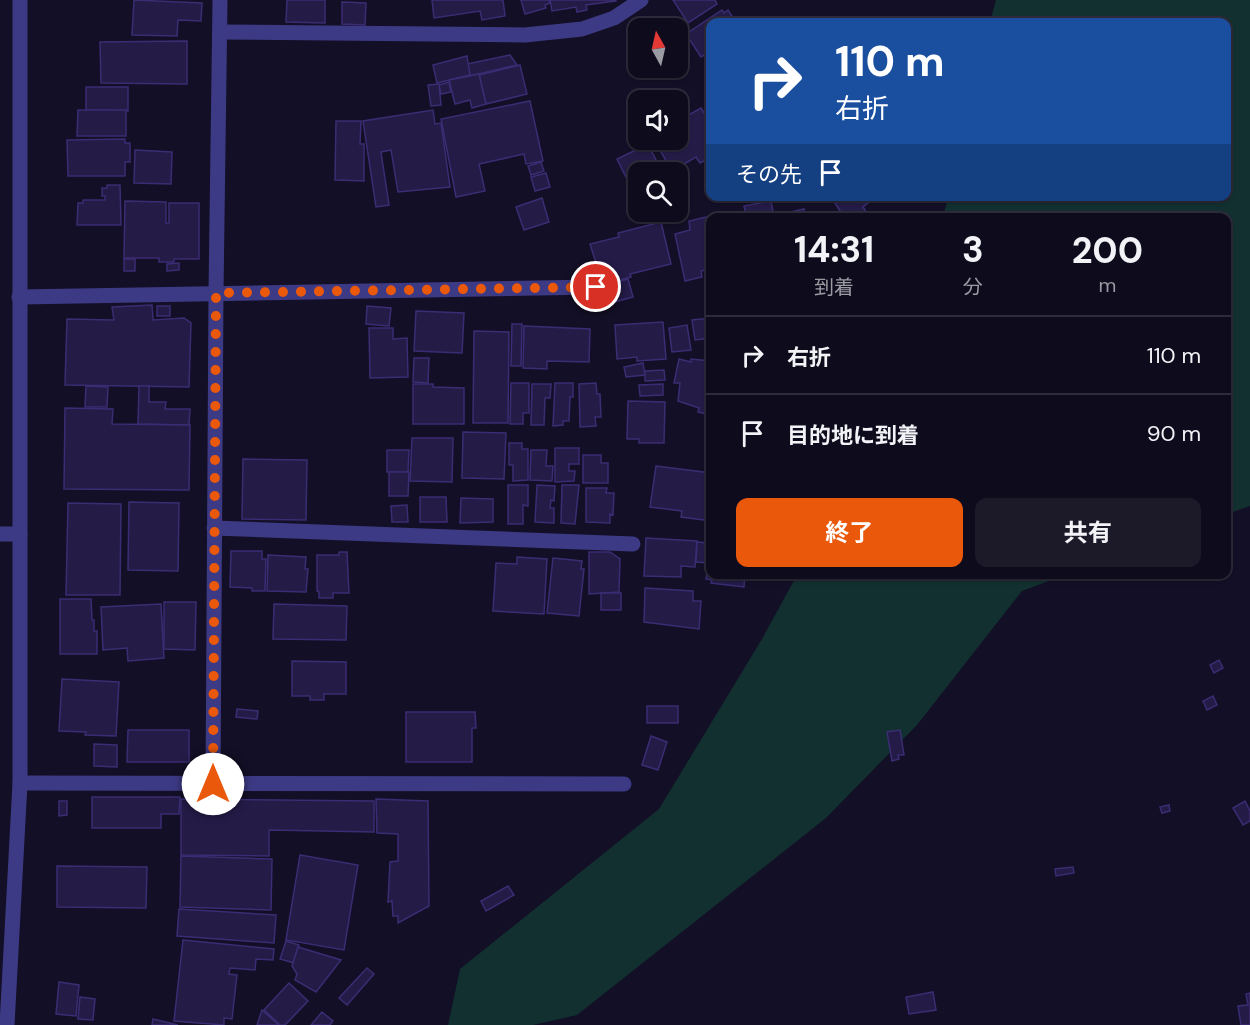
<!DOCTYPE html>
<html lang="ja">
<meta charset="utf-8">
<style>
:root{--surface:#0e0b1c;--page:#1c1929;--text:#f1f3f6;--muted:#9b9ba3;--line:#2e2b3b;--accent:#ea580c}
body{margin:0;font-family:"DM Sans","Noto Sans JP",sans-serif;background:var(--page);color:var(--text);height:100vh;display:flex;flex-direction:column;font-size:22px;white-space:nowrap}
*{box-sizing:border-box;margin:0}
p{font-size:20px;color:var(--muted)}
.icon{flex:none;width:33px;height:33px;fill:none;stroke:currentColor;stroke-width:2;stroke-linecap:round;stroke-linejoin:round}
.map{position:relative;flex:1;overflow:hidden}
.drawer{position:absolute;left:706px;top:213px;width:525px;height:366px;display:flex;flex-direction:column;background:var(--surface);border-radius:12px;box-shadow:0 2px 4px #0004,0 0 0 2px var(--line)}
.drawer>*{flex:none}
.top-card{position:absolute;left:706px;top:18px;width:525px;height:183px;border-radius:12px;box-shadow:0 2px 4px #0004,0 0 0 2px var(--line);background:#1a4fa0;color:#fff;overflow:hidden}
.needle{width:39px;rotate:352deg}
.controls{position:absolute;left:628px;top:18px;display:grid;gap:12px}
.controls a{display:grid;place-items:center;width:60px;height:60px;border-radius:12px;background:var(--surface);box-shadow:0 2px 4px #0004,0 0 0 2px var(--line);font-size:30px}
.pin{position:absolute;display:grid;place-items:center;width:51px;height:51px;color:#fff;margin:-26px;border:3px solid #fff;border-radius:50%;box-shadow:0 2px 6px #0007}
.me{position:absolute;width:66px;margin:-33px;rotate:0deg;stroke-linejoin:round;filter:drop-shadow(0 0 4px #0008)}
.turn{display:flex;align-items:center;gap:21px;height:126px;padding:0 30px;font-size:27px}
.turn .icon{width:78px;height:78px;stroke-width:2.5}
.turn b{display:block;font-size:42px;line-height:51px}
.then{display:flex;align-items:center;height:57px;padding:0 30px;background:#0003;gap:12px;font-size:22px}
.eta{display:flex;justify-content:space-evenly;align-items:center;height:102px;text-align:center}
.eta b{font-size:36px;font-weight:700;line-height:42px}
.action{display:flex;gap:12px;margin-top:auto;padding:12px 30px}
.action a{flex:1;height:69px;border-radius:12px;background:var(--accent);color:#fff;font-size:24px;font-weight:700;line-height:69px;text-align:center}
.action a+a{background:var(--page);color:var(--text)}
ul{padding:0;list-style:none}
li{display:flex;align-items:center;gap:18px;height:78px;padding:0 30px;border-top:2px solid var(--line)}
li div{flex:1}
li b{display:block;font-size:22px}
li em{font-style:normal}
.map>svg:first-child{display:block}
.green{fill:#12302f}
.building{fill:#241b47;stroke:#3b2d73;stroke-width:1.5}
.lines{fill:none;stroke-linecap:round;stroke-linejoin:round}
.service{stroke:#3d3a85;stroke-width:15}
.minor{stroke:#3d3a85;stroke-width:15}
.tertiary{stroke:#3d3a85;stroke-width:15}
.route{stroke:#ea580c;stroke-width:10;stroke-dasharray:0 18}
</style>
<div class="map">
<svg width="1250" height="1025" viewBox="0 0 1250 1025">
<rect width="100%" height="100%" fill="#130f26"/>
<g class="green">
<polygon points="996,0 1250,0 1250,506 1227,514 1227,218 943,217 948,197 1227,196 1227,22 990,22"/>
<polygon points="797,575 1065,575 1022,591 917,725 826,818 577,1015 533,1025 448,1025 460,969 659,809 762,639"/>
</g>
<g class="building">
<polygon points="134,0 202,3 201,21 178,20 177,36 132,35"/>
<polygon points="287,0 325,0 325,23 286,22"/>
<polygon points="432,0 503,0 505,16 482,20 480,11 434,18"/>
<polygon points="521,0 549,0 550,3 545,5 546,8 525,14"/>
<polygon points="550,0 615,0 616,1 586,5 587,10 577,12 576,7 552,11"/>
<polygon points="673,0 715,0 717,4 688,23"/>
<polygon points="342,2 366,3 365,25 342,24"/>
<polygon points="722,10 724,13 728,10 732,16 727,20 729,22 711,22 711,51 701,57 686,34"/>
<polygon points="187,41 187,84 101,83 100,42"/>
<polygon points="510,55 517,65 470,76 467,64"/>
<polygon points="467,56 470,75 437,83 433,65"/>
<polygon points="520,65 527,94 486,104 479,75"/>
<polygon points="479,74 486,104 472,108 470,100 455,104 449,80"/>
<polygon points="449,82 451,92 441,94 439,85"/>
<polygon points="439,84 441,105 431,106 428,85"/>
<polygon points="86,87 128,87 128,111 86,110"/>
<polygon points="530,101 543,161 526,164 524,154 479,164 485,191 456,197 441,119"/>
<polygon points="701,108 711,124 711,161 708,163 706,160 700,163 696,157 672,171 654,140 678,140 678,121"/>
<polygon points="78,110 126,110 126,136 77,136"/>
<polygon points="433,110 435,124 441,123 450,187 398,192 391,150 381,152 389,205 376,207 363,121"/>
<polygon points="336,121 361,121 360,144 364,144 364,181 335,180"/>
<polygon points="125,139 125,143 130,143 130,162 125,162 125,176 68,176 67,140"/>
<polygon points="648,144 662,172 639,172 639,195 636,197 617,159"/>
<polygon points="135,150 172,152 171,184 134,183"/>
<polygon points="541,162 544,171 531,175 528,166"/>
<polygon points="546,173 550,187 535,191 531,177"/>
<polygon points="107,185 120,185 121,225 77,225 78,203 83,203 83,200 105,200 105,196 102,196 102,188 107,188"/>
<polygon points="830,196 877,196 863,207 869,216 868,218 845,218"/>
<polygon points="542,198 549,222 524,230 516,207"/>
<polygon points="125,201 166,202 166,223 169,223 169,203 199,203 199,259 174,259 174,262 159,262 159,258 124,258"/>
<polygon points="771,201 774,218 747,218 744,206"/>
<polygon points="804,209 805,218 783,218 782,214"/>
<polygon points="715,215 715,218 711,218 711,269 701,271 702,277 685,281 675,234 690,230 689,221"/>
<polygon points="661,222 671,264 630,274 631,277 608,283 603,262 596,263 590,244 619,237 618,233"/>
<rect x="124" y="259" width="11" height="12"/>
<polygon points="179,263 179,270 167,271 167,264"/>
<polygon points="628,279 633,297 611,303 606,285"/>
<polygon points="152,305 153,320 184,318 191,323 189,387 65,385 67,319 114,320 112,307"/>
<rect x="157" y="306" width="13" height="10"/>
<polygon points="367,306 391,308 389,326 366,324"/>
<polygon points="416,311 464,313 462,353 414,351"/>
<polygon points="711,318 711,338 695,340 692,320"/>
<polygon points="663,322 666,359 637,361 637,357 617,359 615,325"/>
<polygon points="512,324 522,324 521,366 511,366"/>
<polygon points="687,325 691,350 672,352 669,328"/>
<polygon points="524,326 590,329 589,362 547,361 547,369 523,368"/>
<polygon points="369,328 393,328 393,339 407,338 408,377 370,378"/>
<polygon points="474,331 509,332 508,423 473,423"/>
<polygon points="414,358 429,358 428,383 413,382"/>
<polygon points="679,359 691,362 691,359 711,361 711,415 698,412 699,408 678,401 680,383 674,383"/>
<polygon points="643,363 645,375 626,377 624,367"/>
<polygon points="664,370 665,380 645,381 645,371"/>
<polygon points="511,383 529,383 529,413 523,413 523,424 510,424"/>
<polygon points="555,383 573,383 573,397 570,397 569,421 563,421 563,425 553,426"/>
<polygon points="596,383 597,394 600,394 601,417 595,417 596,426 580,427 579,384"/>
<polygon points="413,384 433,384 433,387 464,388 464,424 413,424"/>
<polygon points="532,384 551,384 550,398 545,398 544,425 531,425"/>
<polygon points="663,384 663,395 640,396 639,385"/>
<polygon points="86,386 108,387 107,407 85,407"/>
<polygon points="139,386 149,386 149,402 166,402 165,409 190,409 189,425 138,424"/>
<polygon points="628,401 665,402 664,443 639,443 639,439 627,439"/>
<polygon points="65,408 113,409 112,424 190,425 189,490 64,489"/>
<polygon points="463,432 506,433 504,479 462,478"/>
<polygon points="412,438 453,438 452,482 410,481"/>
<polygon points="509,443 522,443 522,449 528,449 528,480 513,481 513,465 509,465"/>
<polygon points="555,448 579,448 579,464 569,464 569,471 575,471 574,481 555,482"/>
<polygon points="387,450 409,450 408,472 387,472"/>
<polygon points="531,450 547,450 546,466 553,466 552,481 530,480"/>
<polygon points="583,455 601,455 601,463 608,463 608,483 583,483"/>
<polygon points="243,459 307,460 306,520 242,519"/>
<polygon points="656,466 711,473 711,521 681,517 682,511 650,507"/>
<polygon points="389,472 409,472 408,496 389,496"/>
<polygon points="508,485 528,485 528,506 523,505 523,524 508,524"/>
<polygon points="537,485 555,486 554,501 551,500 550,508 554,508 554,523 535,522"/>
<polygon points="562,485 579,485 575,524 561,523"/>
<polygon points="586,488 607,488 606,493 614,493 613,515 610,514 610,523 586,522"/>
<polygon points="420,497 446,497 447,522 420,522"/>
<polygon points="461,498 493,499 493,522 460,523"/>
<polygon points="129,502 179,503 178,571 128,570"/>
<polygon points="68,503 121,504 120,595 66,595"/>
<polygon points="407,505 408,522 392,522 391,506"/>
<polygon points="646,538 697,541 695,567 681,566 681,577 644,576"/>
<polygon points="697,542 710,543 708,563 696,562"/>
<polygon points="231,551 262,551 262,559 266,559 265,591 252,591 252,588 230,587"/>
<polygon points="339,552 347,552 349,593 333,593 333,598 319,598 319,592 317,591 317,555 339,555"/>
<polygon points="589,552 610,552 620,559 619,592 589,594"/>
<polygon points="711,553 711,574 745,574 744,587 711,583 712,580 706,579"/>
<polygon points="268,555 306,557 305,569 308,569 306,592 267,591"/>
<polygon points="517,557 547,559 544,614 493,611 496,563 517,564"/>
<polygon points="553,558 582,561 581,569 584,569 579,616 547,613"/>
<polygon points="645,588 693,591 693,601 701,601 699,629 644,622"/>
<rect x="601" y="593" width="20" height="17"/>
<polygon points="60,599 91,599 92,620 94,620 94,631 97,631 97,654 60,654"/>
<polygon points="164,602 196,602 195,650 164,649"/>
<polygon points="161,604 164,658 128,661 127,648 103,650 101,607"/>
<polygon points="274,604 347,606 346,640 273,639"/>
<polygon points="1219,660 1223,668 1214,673 1210,665"/>
<polygon points="292,661 346,662 346,694 324,694 324,700 310,700 310,696 292,696"/>
<polygon points="62,679 119,682 116,736 85,735 86,732 59,731"/>
<polygon points="1213,696 1217,705 1207,710 1203,701"/>
<rect x="647" y="706" width="31" height="17"/>
<polygon points="237,709 258,711 257,719 236,717"/>
<polygon points="406,712 475,712 476,728 472,728 472,762 406,762"/>
<polygon points="128,730 189,730 189,762 127,762"/>
<polygon points="900,730 904,755 898,755 899,759 892,761 887,732"/>
<polygon points="651,736 667,742 658,770 642,765"/>
<polygon points="94,744 117,745 117,767 94,766"/>
<polygon points="92,797 180,797 179,814 161,814 161,828 92,828"/>
<polygon points="181,799 374,801 374,832 269,830 269,856 181,855"/>
<polygon points="376,799 428,801 429,906 398,923 398,916 393,916 392,901 388,902 390,862 398,861 398,834 377,833"/>
<polygon points="59,801 67,801 67,815 59,816"/>
<polygon points="1245,801 1250,811 1250,821 1243,825 1233,808"/>
<polygon points="1169,805 1170,811 1162,813 1160,807"/>
<polygon points="300,855 358,865 344,950 286,940"/>
<polygon points="181,856 272,859 271,910 180,907"/>
<polygon points="57,866 147,867 146,908 57,907"/>
<polygon points="1073,867 1074,873 1056,876 1055,869"/>
<polygon points="508,886 514,895 486,911 481,901"/>
<polygon points="179,909 276,915 274,943 177,936"/>
<polygon points="183,940 274,949 273,960 256,959 255,970 230,968 229,974 237,975 232,1019 224,1018 224,1025 174,1021"/>
<polygon points="286,941 299,945 294,963 280,959"/>
<polygon points="298,947 341,960 316,992 295,980 297,974 292,966"/>
<polygon points="367,968 374,974 347,1005 339,998"/>
<polygon points="59,982 79,985 76,1016 56,1014"/>
<polygon points="289,983 308,1001 285,1025 280,1025 264,1010"/>
<polygon points="933,992 936,1010 909,1014 906,997"/>
<polygon points="1250,993 1250,1025 1241,1025 1238,1006 1248,1005 1246,994"/>
<polygon points="80,997 95,999 93,1020 78,1019"/>
<polygon points="262,1010 279,1025 257,1025"/>
<polygon points="322,1012 333,1021 330,1025 311,1025"/>
<polygon points="153,1019 178,1025 152,1025"/>
</g>
<g class="lines">
<polyline class="service" points="220,32 525,35 582,29 614,18 641,0"/>
<g class="minor">
<polyline points="19,297 596,287"/>
<polyline points="214,528 633,544"/>
<polyline points="0,534 20,534"/>
<polyline points="20,783 624,784"/>
<polyline points="213,784 216,293 220,0"/>
</g>
<polyline class="tertiary" points="7,1025 20,783 20,0"/>
</g>
<g class="lines">
<polyline class="route" points="213,784 216,293 596,287"/>
</g>
</svg>
<div class="controls">
<a><svg class="needle" viewBox="-14 -14 28 28"><path d="M0-13l5 13h-10z" fill="#e53935"/><path d="M0 13l5-13h-10z" fill="#9b9ba3"/></svg></a>
<a><svg class="icon" aria-label="sound" viewBox="0 0 24 24"><path d="M4 9h4l5-4v14l-5-4H4zM17 9q2 3 0 6"/></svg></a>
<a><svg class="icon" aria-label="search" viewBox="0 0 24 24"><circle cx="10" cy="10" r="6"/><path d="M15 15l6 6"/></svg></a>
</div>
<div class="pin" style="left:596px;top:287px;background:#d93025"><svg class="icon" aria-label="arrive" viewBox="0 0 24 24"><path d="M6 21V4h12l-3 4 3 4H6"/></svg></div>
<svg class="me" style="left:213px;top:784px" viewBox="-20 -20 40 40"><circle r="19" fill="#fff"/><path d="M0-13L10 11 0 6-10 11z" fill="#ea580c"/></svg>
<div class="top-card">
<div class="turn"><svg class="icon" aria-label="right" viewBox="0 0 24 24"><path d="M7 20v-9h11M14 6l5 5-5 5"/></svg><div><b>110 m</b>右折</div></div>
<div class="then">その先<svg class="icon" aria-label="arrive" viewBox="0 0 24 24"><path d="M6 21V4h12l-3 4 3 4H6"/></svg></div>
</div>
<section class="drawer">
<div class="eta">
<div><b>14:31</b><p>到着</p></div>
<div><b>3</b><p>分</p></div>
<div><b>200</b><p>m</p></div>
</div>
<ul>
<li><svg class="icon" aria-label="right" viewBox="0 0 24 24"><path d="M7 20v-9h11M14 6l5 5-5 5"/></svg><div><b>右折</b></div><em>110 m</em></li>
<li><svg class="icon" aria-label="arrive" viewBox="0 0 24 24"><path d="M6 21V4h12l-3 4 3 4H6"/></svg><div><b>目的地に到着</b></div><em>90 m</em></li>
</ul>
<div class="action"><a>終了</a><a>共有</a></div>
</section>
</div>
